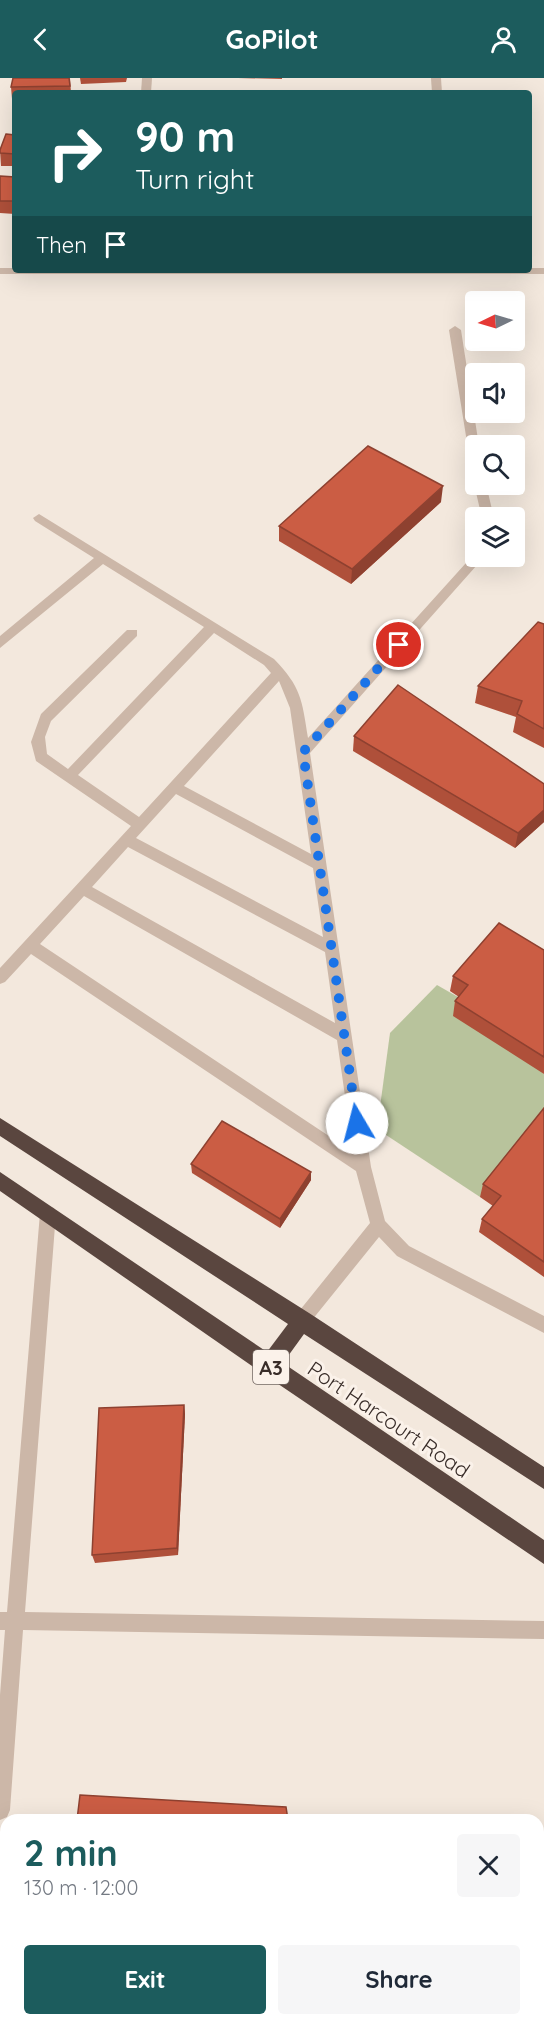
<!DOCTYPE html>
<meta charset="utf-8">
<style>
:root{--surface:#fff;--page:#f6f6f7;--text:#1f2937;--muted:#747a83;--accent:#1c5c5d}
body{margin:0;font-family:Quicksand,sans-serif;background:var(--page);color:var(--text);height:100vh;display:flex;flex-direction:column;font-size:22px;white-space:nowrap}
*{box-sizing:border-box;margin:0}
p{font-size:20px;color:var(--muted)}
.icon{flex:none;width:33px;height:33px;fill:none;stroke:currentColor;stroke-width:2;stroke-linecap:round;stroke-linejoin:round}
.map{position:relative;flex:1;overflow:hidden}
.drawer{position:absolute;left:0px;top:1736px;width:544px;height:212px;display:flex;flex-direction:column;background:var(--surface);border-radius:18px 18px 0 0;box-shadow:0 6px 24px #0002}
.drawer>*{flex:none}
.hud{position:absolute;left:12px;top:12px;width:520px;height:183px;border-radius:6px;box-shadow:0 6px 24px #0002;background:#1c5c5d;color:#fff;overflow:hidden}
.needle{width:39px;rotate:265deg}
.controls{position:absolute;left:465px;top:213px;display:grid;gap:12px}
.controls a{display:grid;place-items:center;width:60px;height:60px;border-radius:6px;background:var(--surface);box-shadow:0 6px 24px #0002;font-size:30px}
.pin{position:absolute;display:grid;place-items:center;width:51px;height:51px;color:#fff;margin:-26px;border:3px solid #fff;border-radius:50%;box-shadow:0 2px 6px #0007}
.me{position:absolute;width:66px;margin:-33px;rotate:352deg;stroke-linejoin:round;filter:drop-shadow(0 0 4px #0008)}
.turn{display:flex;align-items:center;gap:21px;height:126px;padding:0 24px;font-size:27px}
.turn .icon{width:78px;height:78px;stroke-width:2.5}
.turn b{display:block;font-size:42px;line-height:51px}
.then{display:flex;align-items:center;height:57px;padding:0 24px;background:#0003;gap:12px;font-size:22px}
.round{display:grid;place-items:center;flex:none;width:63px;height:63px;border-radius:6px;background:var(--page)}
.overview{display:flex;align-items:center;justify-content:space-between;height:102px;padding:0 24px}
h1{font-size:36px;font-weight:700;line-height:45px;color:var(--accent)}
.cta{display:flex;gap:12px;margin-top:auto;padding:12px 24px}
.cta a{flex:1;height:69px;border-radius:6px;background:var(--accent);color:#fff;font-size:24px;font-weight:700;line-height:69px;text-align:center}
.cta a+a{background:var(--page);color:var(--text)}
header{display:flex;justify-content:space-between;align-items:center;height:78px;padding:0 24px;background:var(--accent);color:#fff;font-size:27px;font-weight:700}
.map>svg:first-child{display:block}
.green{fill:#b8c39c}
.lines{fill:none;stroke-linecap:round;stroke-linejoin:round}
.lane{fill:#ccb7a8;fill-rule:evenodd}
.street{fill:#ccb7a8;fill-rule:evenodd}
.highway{fill:#5a463f;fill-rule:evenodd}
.wall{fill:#af503a}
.shaded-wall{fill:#8e4130}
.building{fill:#cb5d44;stroke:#8e4130;stroke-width:1.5}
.route{stroke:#1a73e8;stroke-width:10;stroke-dasharray:0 18}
.labels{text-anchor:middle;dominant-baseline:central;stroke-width:6;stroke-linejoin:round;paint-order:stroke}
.shield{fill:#fbf2ea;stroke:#736863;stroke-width:1.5}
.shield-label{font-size:20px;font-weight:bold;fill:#392d29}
.street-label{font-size:21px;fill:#392d29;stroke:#fbf2ea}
</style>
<header><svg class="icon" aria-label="back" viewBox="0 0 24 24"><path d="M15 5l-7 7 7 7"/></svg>GoPilot<svg class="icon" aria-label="person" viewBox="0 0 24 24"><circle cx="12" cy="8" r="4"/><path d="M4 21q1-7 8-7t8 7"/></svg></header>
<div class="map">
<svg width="544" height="1946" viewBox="0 0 544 1946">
<rect width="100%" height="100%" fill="#f3e8dd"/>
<polygon class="green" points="437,907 465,923 544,996 544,1039 480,1119 377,1051 390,955"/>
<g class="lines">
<g class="lane">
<polygon points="455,248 461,252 479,368 476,368 476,387 470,383 449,252"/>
<polygon points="476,404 476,406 486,406 494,440 482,440 474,406"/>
<path d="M39,436L274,581C301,609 302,621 308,660L475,475L476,478H485L310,675L371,1089L385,1143L409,1168L544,1238V1255L397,1178L379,1159L308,1247L302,1250L296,1247L294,1242L296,1237L370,1145L356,1093L31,876L5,904L0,906V890L131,748L36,683L31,664L41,636L127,552H137V558L51,643L45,659L47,676L68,691L204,549L103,486L0,570V558L94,480L35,443L33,440ZM214,555L264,587L271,595L139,739L78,697ZM279,603L290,630L311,776L184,708ZM176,716L313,790L323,859L136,760ZM128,769L325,874L335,945L92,809ZM84,818L337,962L353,1074L40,866Z"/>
</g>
<g class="street">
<polygon points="142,0 152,0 151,15 141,15"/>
<polygon points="431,0 441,0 442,15 432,15"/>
<polygon points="0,190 15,190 15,192 530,192 530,190 544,190 544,196 0,196"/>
<polygon points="48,1128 54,1130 56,1135 25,1534 544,1543 544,1561 23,1552 10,1732 7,1739 0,1742 0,1617 5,1552 0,1552 0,1534 7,1534 40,1135 42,1130"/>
</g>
<polygon class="highway" points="0,1040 309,1235 544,1389 544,1411 304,1256 283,1285 544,1462 544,1486 262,1295 0,1113 0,1094 267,1274 288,1246 0,1058"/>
</g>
<g class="wall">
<polygon points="70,0 71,15 15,15 15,21 12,21 11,9"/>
<polygon points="80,0 127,0 126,4 81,6"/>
<polygon points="238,0 282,0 282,1"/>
<polygon points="15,57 15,88 1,88 0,72"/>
<polygon points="0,98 15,99 15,136 0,135"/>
<polygon points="441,424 351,506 279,463 279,448"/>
<polygon points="544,546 544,670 513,654 516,639 475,625 478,608"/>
<polygon points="354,658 544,706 544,744 515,770 353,673"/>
<polygon points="544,872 544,996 453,938 455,923 459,919 450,913 453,898"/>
<polygon points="544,1030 544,1199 479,1154 482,1141 493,1128 480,1119 483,1106"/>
<polygon points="191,1086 311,1102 280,1150 192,1095"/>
<polygon points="184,1327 185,1336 178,1477 95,1485 92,1477"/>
<polygon points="437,1941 538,1941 544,1944 541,1945"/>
</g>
<g class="shaded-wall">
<polygon points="443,408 441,424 351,506 352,491"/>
<polygon points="544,732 544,744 515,770 518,755"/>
<polygon points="311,1094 311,1102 280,1150 280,1141"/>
<polygon points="184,1327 185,1336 178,1477 177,1470"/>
</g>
<g class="building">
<polygon points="13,0 69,0 70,8 11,9"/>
<polygon points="6,56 15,57 15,76 0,75 0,72"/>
<polygon points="0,98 15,99 15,123 0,123"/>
<polygon points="368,368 443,408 352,491 279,448"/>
<polygon points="538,544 544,546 544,651 517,636 522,623 478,608"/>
<polygon points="398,607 544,706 544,732 518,755 354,658"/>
<polygon points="499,845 544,872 544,979 455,923 468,907 453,898"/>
<polygon points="544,1030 544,1184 482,1141 501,1118 483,1106"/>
<polygon points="222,1043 311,1094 280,1141 191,1086"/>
<polygon points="184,1327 177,1470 92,1477 99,1330"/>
<polygon points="80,1717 286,1729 288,1742 77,1742"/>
<polygon points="538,1861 544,1929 544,1944 460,1941 538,1941"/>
</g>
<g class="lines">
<polyline class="route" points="357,1045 303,674 399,567"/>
</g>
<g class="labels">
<rect class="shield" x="253" y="1272" width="36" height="34" rx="4.5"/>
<g class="shield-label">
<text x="271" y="1289">A3</text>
</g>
<g class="street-label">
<text transform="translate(389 1341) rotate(34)">Port Harcourt Road</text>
</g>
</g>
</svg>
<div class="controls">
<a><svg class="needle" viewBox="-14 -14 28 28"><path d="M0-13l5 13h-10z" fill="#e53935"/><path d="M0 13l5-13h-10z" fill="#747a83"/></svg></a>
<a><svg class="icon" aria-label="sound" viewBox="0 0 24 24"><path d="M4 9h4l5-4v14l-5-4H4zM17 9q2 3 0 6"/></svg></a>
<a><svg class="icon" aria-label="search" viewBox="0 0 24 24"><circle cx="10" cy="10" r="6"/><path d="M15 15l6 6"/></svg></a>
<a><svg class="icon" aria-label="layers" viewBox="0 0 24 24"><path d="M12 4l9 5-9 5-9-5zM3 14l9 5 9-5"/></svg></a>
</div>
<div class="pin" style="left:399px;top:567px;background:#d93025"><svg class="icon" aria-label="arrive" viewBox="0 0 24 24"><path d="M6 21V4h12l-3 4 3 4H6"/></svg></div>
<svg class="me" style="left:357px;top:1045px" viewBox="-20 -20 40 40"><circle r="19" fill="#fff"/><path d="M0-13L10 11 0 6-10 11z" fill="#1a73e8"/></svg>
<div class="hud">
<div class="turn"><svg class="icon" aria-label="right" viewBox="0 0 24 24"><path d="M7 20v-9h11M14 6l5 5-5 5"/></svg><div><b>90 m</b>Turn right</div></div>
<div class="then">Then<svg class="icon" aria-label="arrive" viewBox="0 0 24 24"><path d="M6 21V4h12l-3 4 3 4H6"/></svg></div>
</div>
<section class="drawer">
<div class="overview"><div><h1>2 min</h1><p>130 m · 12:00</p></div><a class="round"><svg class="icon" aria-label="close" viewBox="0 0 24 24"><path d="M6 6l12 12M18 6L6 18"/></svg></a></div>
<div class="cta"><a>Exit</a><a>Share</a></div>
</section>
</div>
